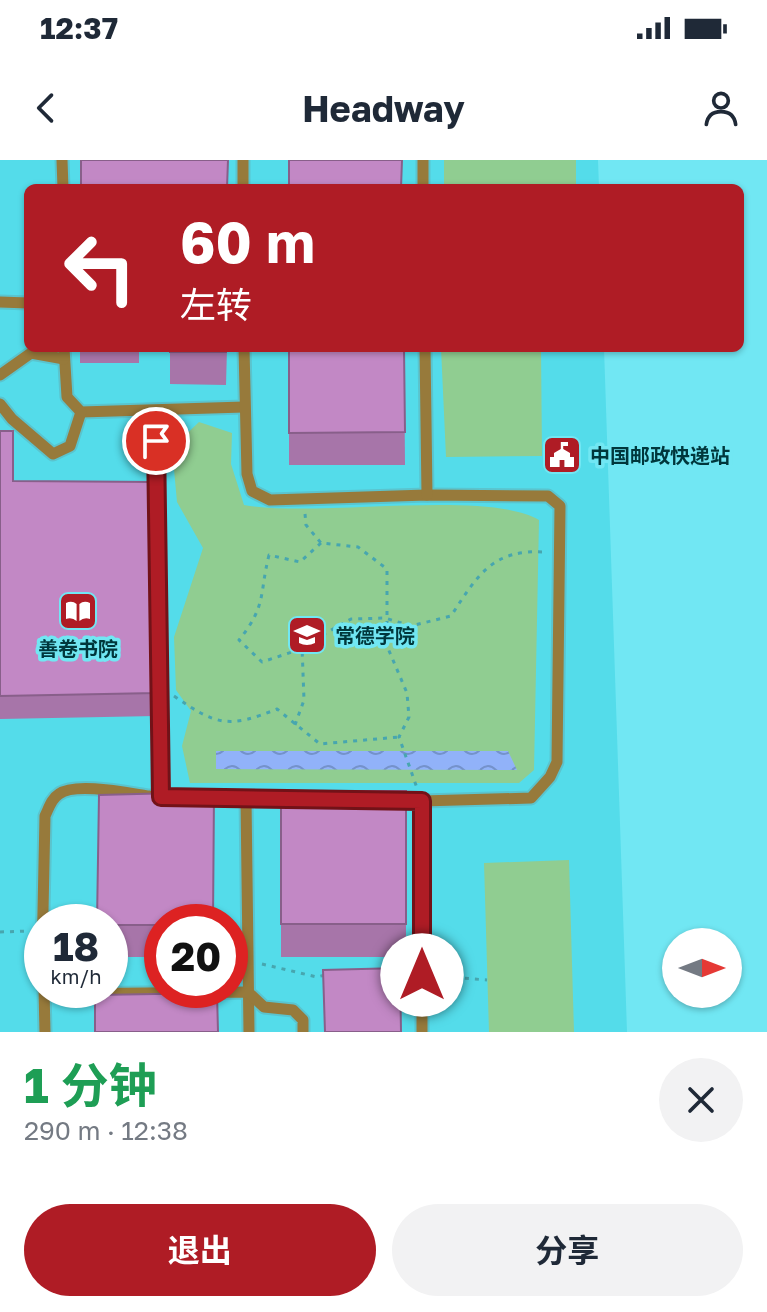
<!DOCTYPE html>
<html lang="zh">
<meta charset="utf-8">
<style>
:root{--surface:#fff;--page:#f2f2f3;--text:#1f2937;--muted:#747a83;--accent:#af1c25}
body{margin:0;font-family:"Golos Text","Noto Sans SC",sans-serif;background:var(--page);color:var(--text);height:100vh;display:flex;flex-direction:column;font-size:30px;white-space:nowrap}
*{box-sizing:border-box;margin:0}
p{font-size:26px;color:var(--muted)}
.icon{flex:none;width:44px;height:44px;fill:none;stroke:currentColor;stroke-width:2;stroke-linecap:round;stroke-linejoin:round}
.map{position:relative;height:872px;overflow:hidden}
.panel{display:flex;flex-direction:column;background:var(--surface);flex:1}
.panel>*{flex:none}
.top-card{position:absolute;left:24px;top:24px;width:720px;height:168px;border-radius:12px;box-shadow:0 2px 6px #0004;background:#af1c25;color:#fff;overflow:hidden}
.needle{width:52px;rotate:90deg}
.controls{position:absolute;left:662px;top:768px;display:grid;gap:16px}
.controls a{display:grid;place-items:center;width:80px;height:80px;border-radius:50%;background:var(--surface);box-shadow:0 2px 6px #0004;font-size:40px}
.speed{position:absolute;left:24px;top:744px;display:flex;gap:16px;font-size:40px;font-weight:700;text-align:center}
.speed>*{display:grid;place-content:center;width:104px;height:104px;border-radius:50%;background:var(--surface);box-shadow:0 2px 6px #0004;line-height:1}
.speed small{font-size:20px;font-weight:400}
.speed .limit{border:12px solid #d22;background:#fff;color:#111}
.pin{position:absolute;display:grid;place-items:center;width:68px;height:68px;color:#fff;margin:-34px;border:4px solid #fff;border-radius:50%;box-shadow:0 2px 8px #0007}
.me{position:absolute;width:88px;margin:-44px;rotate:0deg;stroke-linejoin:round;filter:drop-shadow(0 0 6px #0008)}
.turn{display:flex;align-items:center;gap:28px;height:168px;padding:0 24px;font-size:36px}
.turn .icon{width:104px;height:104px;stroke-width:2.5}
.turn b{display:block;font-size:56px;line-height:68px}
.round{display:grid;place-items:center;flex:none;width:84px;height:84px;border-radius:42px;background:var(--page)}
.head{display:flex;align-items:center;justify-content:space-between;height:136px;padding:0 24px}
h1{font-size:48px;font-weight:700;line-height:60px;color:#1e9e55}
.button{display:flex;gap:16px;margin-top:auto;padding:16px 24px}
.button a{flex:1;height:92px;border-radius:48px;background:var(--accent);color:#fff;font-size:32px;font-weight:700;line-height:92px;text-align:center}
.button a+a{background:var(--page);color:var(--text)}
.status{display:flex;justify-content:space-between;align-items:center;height:56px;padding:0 40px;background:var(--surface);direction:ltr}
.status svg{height:22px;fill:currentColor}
header{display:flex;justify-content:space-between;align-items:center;height:104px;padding:0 24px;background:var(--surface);font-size:36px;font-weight:700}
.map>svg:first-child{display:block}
.built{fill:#54dcea;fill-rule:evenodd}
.green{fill:#90cd91}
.water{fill:url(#water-waves)}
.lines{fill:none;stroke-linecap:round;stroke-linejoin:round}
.lane-casing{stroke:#5ac4ce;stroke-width:15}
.path{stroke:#47a6af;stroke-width:3;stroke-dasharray:4 6;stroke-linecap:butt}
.lane{stroke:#977a3b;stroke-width:11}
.wall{fill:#a775a9}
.building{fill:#c288c5;stroke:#885f8a;stroke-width:2}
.route-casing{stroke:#721218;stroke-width:20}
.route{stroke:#af1c25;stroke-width:14}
.labels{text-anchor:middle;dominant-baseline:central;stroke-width:7;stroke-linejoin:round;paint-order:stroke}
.poi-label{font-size:20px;font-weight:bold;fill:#00373c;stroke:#71e7f3;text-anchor:start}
</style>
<div class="status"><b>12:37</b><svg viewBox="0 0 49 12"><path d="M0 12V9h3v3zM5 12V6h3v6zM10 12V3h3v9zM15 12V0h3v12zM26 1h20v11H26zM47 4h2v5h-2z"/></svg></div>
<header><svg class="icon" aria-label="back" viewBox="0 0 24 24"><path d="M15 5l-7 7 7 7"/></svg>Headway<svg class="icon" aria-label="person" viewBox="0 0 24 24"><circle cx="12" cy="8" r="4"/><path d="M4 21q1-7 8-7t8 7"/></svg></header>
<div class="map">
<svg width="767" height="872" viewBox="0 0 767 872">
<defs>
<pattern id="water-waves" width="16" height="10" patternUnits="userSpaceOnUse" patternTransform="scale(2)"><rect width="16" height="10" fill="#91b2f9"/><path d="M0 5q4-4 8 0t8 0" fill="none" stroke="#7492cb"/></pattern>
</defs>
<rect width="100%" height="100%" fill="#71e7f3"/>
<path class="built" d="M0,0H598L599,28H28V188H604L627,872H0ZM42,762H110V830H42ZM162,762H230V830H162Z"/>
<g class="green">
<rect x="444" y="0" width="132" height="28"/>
<polygon points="441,188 541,188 542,296 446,297"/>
<path d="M199,262L232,273L231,304L244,345C317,358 487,329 539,360L534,610L519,623H190L182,586L191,551L176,530L174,477L203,388L177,342L172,288Z"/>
<polygon points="569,700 574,872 489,872 484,703"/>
</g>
<polygon class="water" points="216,591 508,591 517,610 216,609"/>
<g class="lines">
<defs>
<g id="lane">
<polyline points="62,0 63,28"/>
<polyline points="243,0 243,28"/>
<polyline points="423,0 423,28"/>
<polyline points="0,142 28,143"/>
<polyline points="64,188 67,237 81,252 244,247"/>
<polyline points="244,188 247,314 252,331 270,340 427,335 548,336 560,346 557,602 550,617 531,638 422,641 422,872"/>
<polyline points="425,188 427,335"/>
<polyline points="0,215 31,193 64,199"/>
<polyline points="0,244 12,259 53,294 70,286 81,252"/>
<polyline points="156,251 161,637"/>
<polyline points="202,638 293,640"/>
<polyline points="246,639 249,872"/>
<polyline points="390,641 422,641"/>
<path d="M42,798L45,656C49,648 51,639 59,634C75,622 128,633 149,636"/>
<polyline points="44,830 45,872"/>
<polyline points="45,834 248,832 264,847 293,850 303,860 303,872"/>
</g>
</defs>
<use href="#lane" class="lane-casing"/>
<g class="path">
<polyline points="305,354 306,365 321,383 358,387 387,409 387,486 407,533 409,557 399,577 417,628"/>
<path d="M321,383L300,402L269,395C259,435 267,445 239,480L262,502L292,492L351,459L385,458L411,466L451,456C477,416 492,389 544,392"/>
<path d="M174,536C216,565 228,569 277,549L320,584L399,577"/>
<polyline points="295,565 304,540 302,486"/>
<polyline points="0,772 28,771"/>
<polyline points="262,804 317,817 325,815"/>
<polyline points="435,816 487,820"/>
</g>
<use href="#lane" class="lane"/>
</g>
<g class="wall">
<rect x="80" y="188" width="59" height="15"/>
<polygon points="170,188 227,188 226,225 170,224"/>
<polygon points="289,188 404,188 405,305 289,305"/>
<polygon points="0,271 13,321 156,322 156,556 0,559"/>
<rect x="281" y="631" width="125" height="166"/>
<rect x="110" y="762" width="52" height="35"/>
</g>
<g class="building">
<polygon points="81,0 228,0 227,28 81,28"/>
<polygon points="289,0 402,0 401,28 289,28"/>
<rect x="170" y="188" width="56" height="4"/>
<polygon points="289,188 404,188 405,272 289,273"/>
<polygon points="0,271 13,271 13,321 156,322 156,533 0,536"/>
<rect x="281" y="631" width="125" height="133"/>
<polygon points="214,632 213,762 162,762 162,765 110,765 110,762 97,762 99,635"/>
<polygon points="400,808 401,872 325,872 323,810"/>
<polygon points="217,833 218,872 95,872 95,835"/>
</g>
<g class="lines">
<defs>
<polyline id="route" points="156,281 161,637 422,641 422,815"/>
</defs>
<use href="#route" class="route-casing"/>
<use href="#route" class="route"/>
</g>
<defs>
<symbol id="civic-square" viewBox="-11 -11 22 22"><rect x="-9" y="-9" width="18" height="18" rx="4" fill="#af1c25" stroke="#71e7f3"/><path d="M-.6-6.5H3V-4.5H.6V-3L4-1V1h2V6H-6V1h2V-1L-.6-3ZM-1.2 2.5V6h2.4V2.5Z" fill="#fff"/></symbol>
<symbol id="library-square" viewBox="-11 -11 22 22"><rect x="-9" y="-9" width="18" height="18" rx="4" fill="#af1c25" stroke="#71e7f3"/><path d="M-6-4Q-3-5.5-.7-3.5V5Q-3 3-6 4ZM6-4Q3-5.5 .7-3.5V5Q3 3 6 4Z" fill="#fff"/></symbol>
<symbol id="university-square" viewBox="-11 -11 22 22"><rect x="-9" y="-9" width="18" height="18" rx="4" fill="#af1c25" stroke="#71e7f3"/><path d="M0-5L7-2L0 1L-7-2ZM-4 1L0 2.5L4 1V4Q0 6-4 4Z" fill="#fff"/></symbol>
</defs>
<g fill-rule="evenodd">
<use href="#civic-square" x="540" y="273" width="44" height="44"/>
<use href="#library-square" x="56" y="429" width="44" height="44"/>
<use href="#university-square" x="285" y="453" width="44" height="44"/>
</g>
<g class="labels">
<g class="poi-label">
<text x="590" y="295">中国邮政快递站</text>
<text x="335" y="475">常德学院</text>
<text x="78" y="488" text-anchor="middle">善卷书院</text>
</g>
</g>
</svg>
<div class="controls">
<a><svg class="needle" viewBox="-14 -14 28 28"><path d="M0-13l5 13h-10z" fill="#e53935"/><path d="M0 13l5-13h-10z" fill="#747a83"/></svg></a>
</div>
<div class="speed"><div>18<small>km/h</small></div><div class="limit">20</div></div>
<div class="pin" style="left:156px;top:281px;background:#d93025"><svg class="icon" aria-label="arrive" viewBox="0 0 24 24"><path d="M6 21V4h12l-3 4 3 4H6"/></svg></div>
<svg class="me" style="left:422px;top:815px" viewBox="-20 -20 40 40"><circle r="19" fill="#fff"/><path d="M0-13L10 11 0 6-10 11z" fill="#af1c25"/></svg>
<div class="top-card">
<div class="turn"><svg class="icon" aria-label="left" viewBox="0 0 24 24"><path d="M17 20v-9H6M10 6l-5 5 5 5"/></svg><div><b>60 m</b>左转</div></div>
</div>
</div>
<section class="panel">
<div class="head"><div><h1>1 分钟</h1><p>290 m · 12:38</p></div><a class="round"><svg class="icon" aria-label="close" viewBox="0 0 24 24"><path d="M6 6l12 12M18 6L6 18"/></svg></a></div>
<div class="button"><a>退出</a><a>分享</a></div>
</section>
